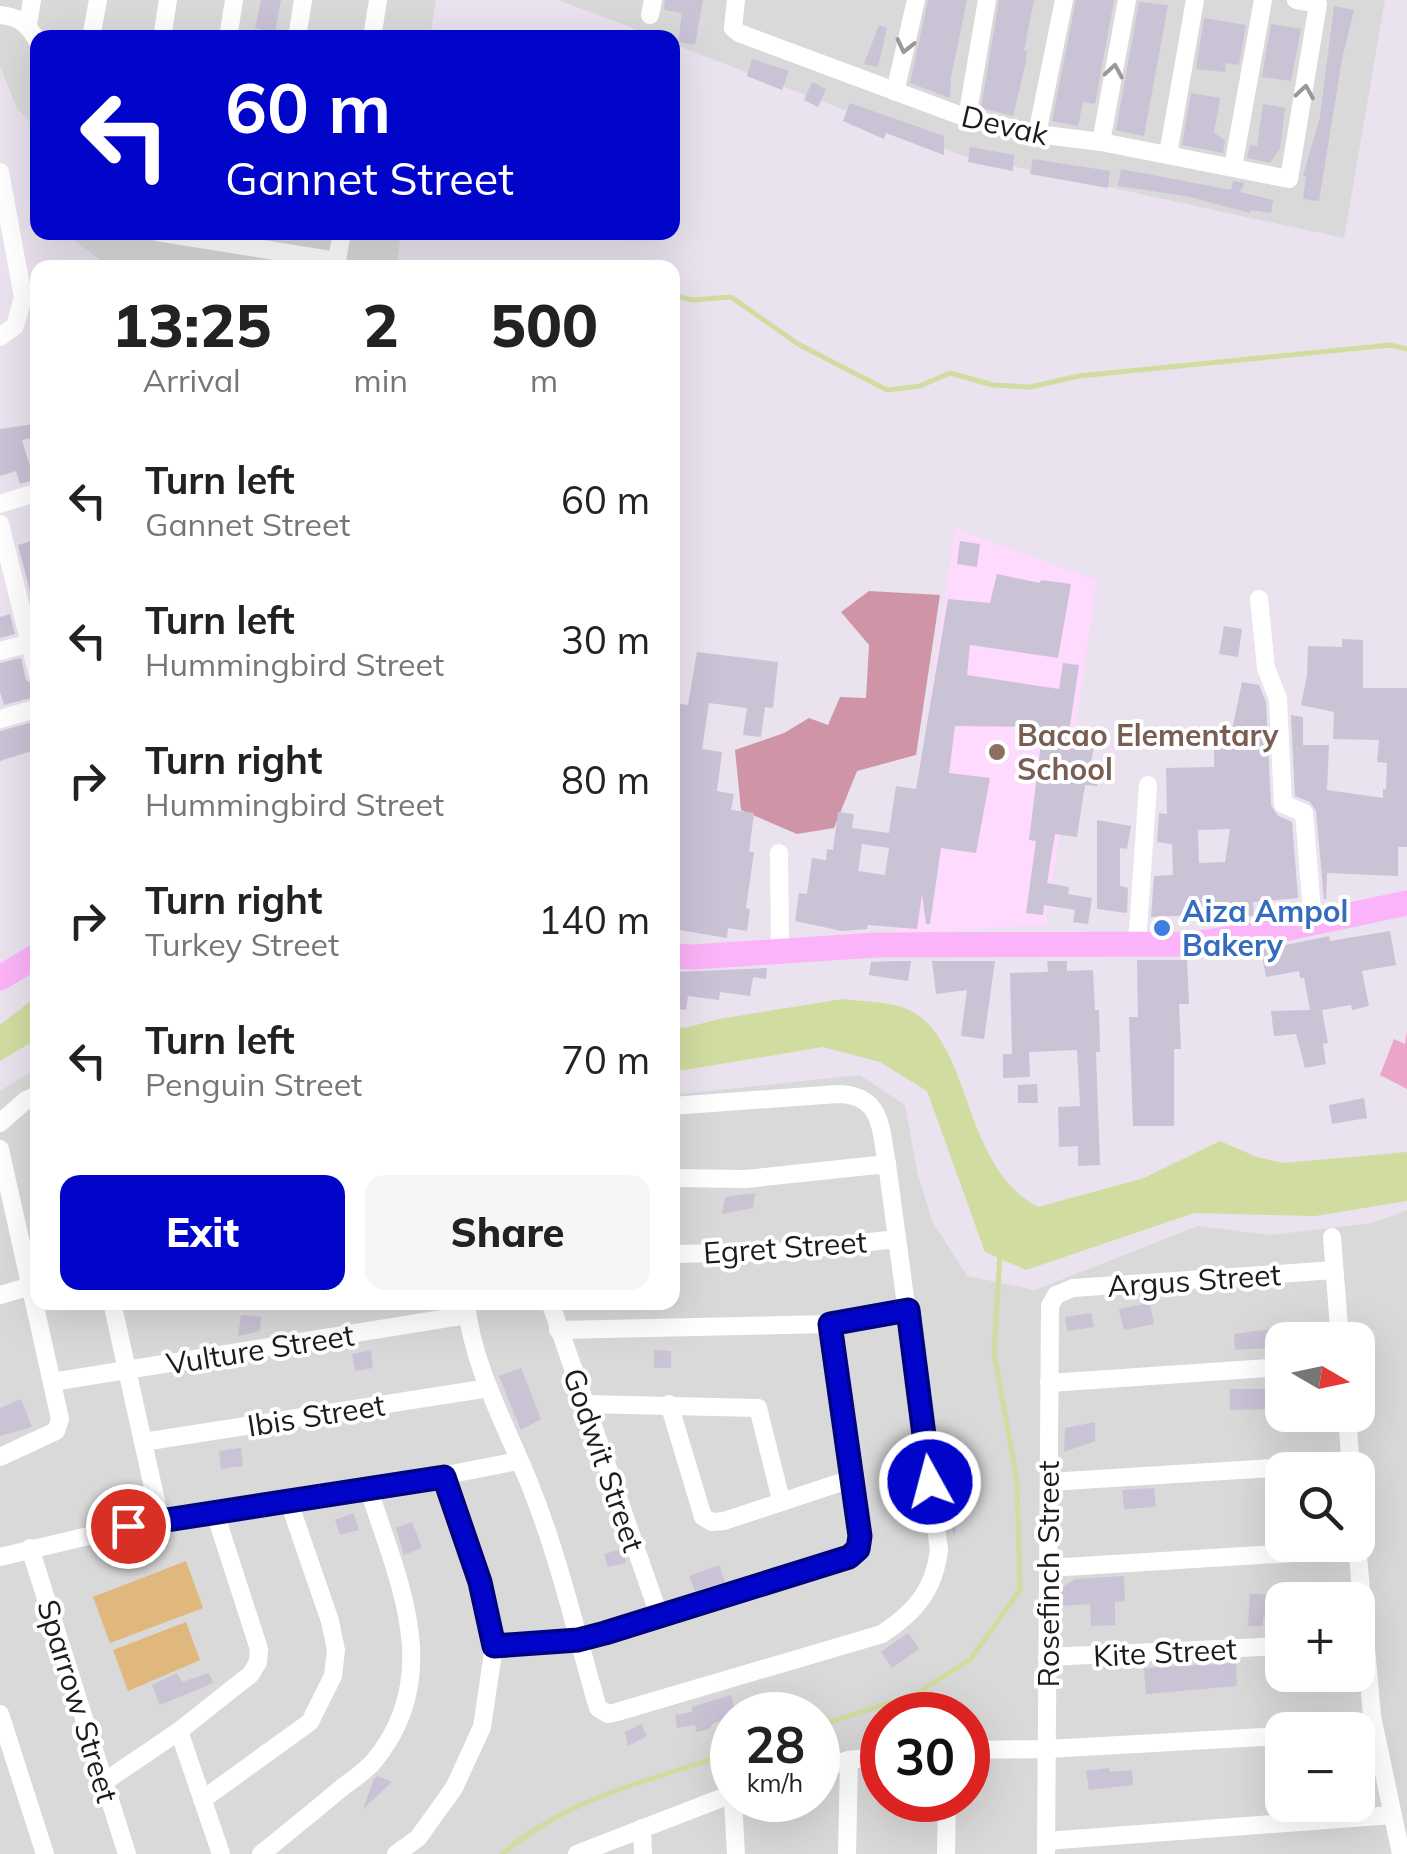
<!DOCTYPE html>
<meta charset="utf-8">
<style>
:root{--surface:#fff;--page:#f6f6f6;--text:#222;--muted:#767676;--accent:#0005c9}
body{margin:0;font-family:Mulish,sans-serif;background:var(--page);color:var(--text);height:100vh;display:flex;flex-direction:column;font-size:38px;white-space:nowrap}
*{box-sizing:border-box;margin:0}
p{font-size:32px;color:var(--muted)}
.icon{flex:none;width:55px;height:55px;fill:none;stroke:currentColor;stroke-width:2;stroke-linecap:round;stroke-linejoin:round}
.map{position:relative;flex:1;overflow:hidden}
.panel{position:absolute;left:30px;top:260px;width:650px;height:1050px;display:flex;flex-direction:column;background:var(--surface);border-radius:20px;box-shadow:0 10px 40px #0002}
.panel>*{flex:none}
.hud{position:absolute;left:30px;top:30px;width:650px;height:210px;border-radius:20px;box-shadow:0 10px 40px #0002;background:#0005c9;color:#fff;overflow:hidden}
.needle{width:65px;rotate:99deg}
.buttons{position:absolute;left:1265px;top:1322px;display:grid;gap:20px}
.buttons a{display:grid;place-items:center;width:110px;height:110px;border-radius:20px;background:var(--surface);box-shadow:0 10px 40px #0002;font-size:50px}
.speed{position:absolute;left:710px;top:1692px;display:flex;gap:20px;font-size:50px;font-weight:700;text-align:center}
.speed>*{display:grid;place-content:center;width:130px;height:130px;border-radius:50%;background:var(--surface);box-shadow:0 10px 40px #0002;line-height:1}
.speed small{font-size:25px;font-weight:400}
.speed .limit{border:15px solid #d22;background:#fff;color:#111}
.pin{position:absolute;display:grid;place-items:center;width:85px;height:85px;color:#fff;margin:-42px;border:5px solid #fff;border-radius:50%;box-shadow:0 2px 10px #0007}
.me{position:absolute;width:110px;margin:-55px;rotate:353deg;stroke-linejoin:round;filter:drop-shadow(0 0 8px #0008)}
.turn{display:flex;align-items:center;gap:35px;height:210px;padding:0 30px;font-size:45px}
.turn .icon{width:130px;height:130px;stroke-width:2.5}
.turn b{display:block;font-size:70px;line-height:85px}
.eta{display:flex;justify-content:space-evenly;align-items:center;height:170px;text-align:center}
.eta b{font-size:60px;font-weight:800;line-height:70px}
.action{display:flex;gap:20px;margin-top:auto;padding:20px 30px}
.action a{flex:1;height:115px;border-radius:20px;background:var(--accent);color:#fff;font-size:40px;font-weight:800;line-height:115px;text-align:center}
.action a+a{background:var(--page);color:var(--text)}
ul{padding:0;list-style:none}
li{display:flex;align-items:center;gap:30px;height:140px;padding:0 30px}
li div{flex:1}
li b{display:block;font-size:38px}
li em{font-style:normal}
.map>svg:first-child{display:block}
.residential{fill:#d9d9da;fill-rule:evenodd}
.education{fill:#fedaff}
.grass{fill:#eaa5c9}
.forest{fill:#cf95a7}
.pitch{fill:#e0b77d}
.water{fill:#d1dda0}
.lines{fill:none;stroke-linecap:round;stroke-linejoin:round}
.stream{stroke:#d1dda0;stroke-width:5}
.building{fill:#cac2d5;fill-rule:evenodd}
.street{stroke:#fff;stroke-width:18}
.secondary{stroke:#fbb3f9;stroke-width:25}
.oneway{stroke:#999}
.route-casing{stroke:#000383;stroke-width:25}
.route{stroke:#0005c9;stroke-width:18}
.education-dot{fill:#8d6e63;stroke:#fff;stroke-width:4}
.shop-dot{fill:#3f7fe0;stroke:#fff;stroke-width:4}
.labels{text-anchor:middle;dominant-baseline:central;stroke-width:8;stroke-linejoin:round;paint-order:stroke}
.street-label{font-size:30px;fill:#1c1c1c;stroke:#fff}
.education-label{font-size:30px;font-weight:bold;fill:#785e54;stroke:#fff;text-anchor:start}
.shop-label{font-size:30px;font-weight:bold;fill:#366cbe;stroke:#fff;text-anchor:start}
</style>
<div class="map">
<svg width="1407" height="1854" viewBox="0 0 1407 1854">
<rect width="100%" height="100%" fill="#eae2ee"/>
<g class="residential">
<polygon points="0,0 436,0 430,37 38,38 37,129 17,109 0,66"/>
<polygon points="558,0 1385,0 1344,238 961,155 673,44 672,38 656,37"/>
<polygon points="65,233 401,233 396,268 109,267"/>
<path d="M37,1068L38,1302H672L673,1095L860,1075L905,1105L917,1171L932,1221L967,1276L1035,1290L1198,1226L1270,1235L1373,1223L1407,1210V1854H0V1091ZM1282,1340H1358V1415H1282ZM1282,1470H1358V1545H1282ZM1282,1600H1358V1675H1282ZM732,1715H818V1800H732ZM882,1715H968V1800H882ZM1282,1730H1358V1805H1282Z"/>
</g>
<polygon class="education" points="955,529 1097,580 1046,925 896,934"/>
<polygon class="grass" points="1407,1031 1407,1089 1380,1075 1394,1039 1405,1044"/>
<polygon class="forest" points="869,591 940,595 916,755 857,771 834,828 797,834 741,810 735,750 784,733 809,718 828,725 840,697 866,698 869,645 841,612"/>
<g class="pitch">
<polygon points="186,1561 203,1608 110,1643 93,1597"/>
<polygon points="186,1622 200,1660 128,1691 113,1650"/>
</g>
<g class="water">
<polygon points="37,996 37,1039 0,1061 0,1025"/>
<path d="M842,999C862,1002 893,1001 911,1011C973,1044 961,1166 1038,1207L1144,1178L1220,1141L1257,1157L1283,1163L1407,1152V1201L1315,1216L1194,1213L1026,1270L985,1252L927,1091L880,1062L823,1047L685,1070L673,1068V1027L685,1028L719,1019Z"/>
</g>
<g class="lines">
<g class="stream">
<polyline points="517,268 541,268"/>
<polyline points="672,295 692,300 731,297 798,344 887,390 920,386 950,373 993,385 1030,387 1079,376 1390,345 1407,349"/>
<polyline points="818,1726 914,1695 970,1660 1020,1590 1017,1482 994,1351 1000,1254"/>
<path d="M502,1854C568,1798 652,1779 732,1753"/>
</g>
</g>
<g class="building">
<polygon points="261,0 281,0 275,32 255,28"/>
<polygon points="665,0 703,0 695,45 678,42 682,13 664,10"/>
<polygon points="928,0 967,0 951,77 950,98 910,83"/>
<polygon points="999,0 1034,0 1024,51 1027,51 1025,66 1013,116 981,108"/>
<polygon points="1076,0 1114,0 1095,104 1083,102 1078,126 1052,121"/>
<polygon points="1139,2 1168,5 1144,136 1116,130"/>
<polygon points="1334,6 1354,10 1342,59 1319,201 1303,199 1306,176 1303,176 1320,117"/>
<polygon points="1204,18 1246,25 1239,65 1226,63 1225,72 1196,69"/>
<polygon points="1271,24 1301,29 1291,81 1262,77"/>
<polygon points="879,25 887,28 878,67 864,64"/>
<polygon points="752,59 789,71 782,90 747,76"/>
<polygon points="812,82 826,89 818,107 804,100"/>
<polygon points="1191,93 1220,98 1214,133 1225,140 1223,153 1182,145"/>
<polygon points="850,103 944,136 944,155 886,133 884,139 843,121"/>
<polygon points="1263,104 1285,108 1280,149 1270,163 1247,158 1250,145 1257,146"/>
<polygon points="970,147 1014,155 1013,171 968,162"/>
<polygon points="1033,159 1110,171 1108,188 1030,174"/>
<polygon points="1121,169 1231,190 1233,181 1244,183 1240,192 1273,200 1271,213 1251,210 1250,213 1186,196 1118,186"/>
<polygon points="34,424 36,437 22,440 34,480 20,484 16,471 0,476 0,429"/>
<polygon points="38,539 38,622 18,545"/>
<polygon points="960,541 980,544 977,567 957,564"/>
<path d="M997,574L1040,583L1041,580L1071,584L1058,658L970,645L967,675L1059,689L1063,663L1079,665L1068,739L1095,743L1089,770L1099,772L1097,786L1085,785L1077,837L1055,834L1047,883L1069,887L1068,894L1092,898L1088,924L1073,922L1075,910L1044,905L1043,915L1026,913L1036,841L1029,840L1042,735L1038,734L1039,727L955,726L949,773L990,778L976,853L941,848L930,924H926L922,894L917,929L868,925L867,929L842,931L795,921L799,893L807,894L812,858L826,860L827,849L833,850L838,812L854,814L852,828L889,833L896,786L916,789L948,599L990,603ZM862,844L889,848L885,875L858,871Z"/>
<polygon points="10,614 15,634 0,638 0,617"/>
<polygon points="1224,626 1242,629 1238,657 1219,654"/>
<polygon points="1342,639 1363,640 1363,688 1407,688 1407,847 1398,847 1398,876 1327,873 1326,899 1324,899 1316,811 1310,802 1295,796 1291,715 1303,717 1303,745 1329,745 1327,790 1383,798 1383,789 1386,789 1387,763 1377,762 1379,740 1333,739 1334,712 1301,705 1307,676 1308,646 1342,647"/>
<polygon points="697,652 778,662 773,708 765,707 761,737 743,735 747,708 709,703 702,749 722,752 717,791 734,794 731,810 754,813 749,852 754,852 746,908 750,909 747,931 728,928 727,938 673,929 676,908 672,908 672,703 688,705"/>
<polygon points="21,658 26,680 38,688 38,696 4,705 0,692 0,663"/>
<path d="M1242,682L1259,685L1266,702L1271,805L1277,815L1292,822L1298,898L1253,902L1254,916L1214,917L1215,922H1197V915L1151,917L1154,876L1173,875L1172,844L1157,842L1159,813L1167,814L1166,768L1214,767V746H1217V740H1230ZM1230,829L1225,862L1199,863L1198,830Z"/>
<polygon points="33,722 38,749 0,761 0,731"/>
<polygon points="1097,820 1131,826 1127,849 1120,848 1120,886 1128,888 1127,913 1097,909"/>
<polygon points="1390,931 1396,965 1362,971 1369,1006 1352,1010 1351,1005 1322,1010 1328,1043 1323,1044 1326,1064 1305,1068 1296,1034 1274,1036 1271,1011 1310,1010 1304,978 1300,978 1299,971 1266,977 1261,950 1329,936 1330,941"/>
<polygon points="1137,960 1187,960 1189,1004 1179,1004 1181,1049 1174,1049 1174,1126 1133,1126 1129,1017 1138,1017"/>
<polygon points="893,961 911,961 908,981 869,975 871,962"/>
<polygon points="932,961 995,961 984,1039 961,1036 967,990 936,994"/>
<polygon points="1047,961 1067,961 1067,971 1093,970 1095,1010 1099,1010 1100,1052 1096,1052 1100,1165 1078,1166 1078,1146 1059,1147 1058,1107 1080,1106 1077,1050 1029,1052 1030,1077 1003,1078 1003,1054 1012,1054 1010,973 1048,972"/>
<polygon points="767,968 766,979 753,977 750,996 720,992 719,1000 688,996 686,1010 672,1008 675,972"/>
<polygon points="1037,1084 1038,1103 1018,1103 1018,1085"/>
<polygon points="1364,1098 1367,1118 1332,1124 1329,1105"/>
<polygon points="755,1193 753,1208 722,1214 725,1197"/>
<polygon points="1150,1303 1154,1324 1124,1330 1119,1309"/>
<polygon points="1091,1313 1094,1327 1067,1331 1065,1317"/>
<polygon points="241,1315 261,1317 260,1331 238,1336"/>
<polygon points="1307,1324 1310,1337 1303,1340 1269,1340 1270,1348 1235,1350 1234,1334"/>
<polygon points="371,1350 373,1368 355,1371 352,1354"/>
<polygon points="654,1350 671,1351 671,1368 654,1368"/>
<polygon points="521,1368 541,1419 521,1430 499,1376"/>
<polygon points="1230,1389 1273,1389 1273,1409 1230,1410"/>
<polygon points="21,1399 32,1427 0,1436 0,1408"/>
<polygon points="1095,1422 1095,1441 1064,1452 1065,1428"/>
<polygon points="241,1448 243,1466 221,1469 219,1451"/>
<polygon points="962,1487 955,1533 953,1533 945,1490"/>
<polygon points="1154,1488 1156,1507 1124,1509 1122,1490"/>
<polygon points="916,1495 918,1514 896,1516 894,1497"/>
<polygon points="354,1513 359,1530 340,1535 335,1520"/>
<polygon points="412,1522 422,1548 404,1555 396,1528"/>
<polygon points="623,1549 626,1563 608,1567 604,1554"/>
<polygon points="719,1565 725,1582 695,1591 689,1576"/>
<polygon points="1124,1576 1125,1601 1115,1602 1115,1625 1091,1626 1090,1604 1060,1606 1060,1588 1076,1579"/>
<polygon points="1250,1594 1282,1595 1282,1611 1272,1611 1272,1618 1263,1618 1263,1626 1248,1626"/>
<polygon points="908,1633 919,1649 892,1668 881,1652"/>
<polygon points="1236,1663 1237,1686 1146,1694 1144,1668"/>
<polygon points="177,1673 182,1682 209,1673 213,1683 160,1705 152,1685"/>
<polygon points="731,1695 737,1715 714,1723 709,1729 696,1732 695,1725 677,1728 675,1715 692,1712 691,1707"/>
<polygon points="641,1724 647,1736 628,1746 625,1732"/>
<polygon points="1109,1768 1110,1772 1132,1770 1133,1785 1089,1790 1086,1771"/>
<polygon points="377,1776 392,1782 363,1809 374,1779"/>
</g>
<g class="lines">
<g class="street">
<polyline points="736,0 733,28 739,33 967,118 1037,134 1101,142 1289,179 1318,4 1296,0"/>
<path d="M0,15C20,17 28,24 38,42"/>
<polyline points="650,15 653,0"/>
<polyline points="28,24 32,0"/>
<polyline points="91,38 98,0"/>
<polyline points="162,38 168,0"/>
<polyline points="228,38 234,0"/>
<polyline points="297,38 303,0"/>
<polyline points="372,38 378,0"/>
<polyline points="895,92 916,0"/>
<polyline points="967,118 987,0"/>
<polyline points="1037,134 1064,0"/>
<polyline points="1101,142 1127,0"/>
<polyline points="1168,154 1195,0"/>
<polyline points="1233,167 1263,0"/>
<polyline points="0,172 23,297 15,326 0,337"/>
<polyline points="157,232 337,261 342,232"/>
<polyline points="0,504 38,492"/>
<polyline points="0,524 38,676"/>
<polyline points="1259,599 1266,668 1278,699 1283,804 1304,813 1313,923"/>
<polyline points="0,651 30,643"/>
<polyline points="0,719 38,708"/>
<polyline points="779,853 780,951"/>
<polyline points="1137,944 1148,785"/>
<polyline points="0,1123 26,1100 38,1095"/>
<polyline points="0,1149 60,1419 56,1431 0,1457"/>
<polyline points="672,1178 746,1179 887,1164"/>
<polyline points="1332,1237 1340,1340"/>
<polyline points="672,1254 778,1252 897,1239"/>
<polyline points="0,1295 31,1286"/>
<polyline points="112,1302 160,1519"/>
<path d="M466,1302C472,1366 507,1427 530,1485C559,1557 576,1633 598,1708L608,1714L617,1712L882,1634C915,1612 934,1591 939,1550L887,1164C880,1128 883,1095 838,1094L672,1106"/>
<polyline points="550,1302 660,1618"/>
<polyline points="558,1330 830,1324 908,1310"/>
<polyline points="52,1382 467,1315"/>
<polyline points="1049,1383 1282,1367"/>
<polyline points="584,1404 758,1408 781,1500"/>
<polyline points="669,1404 703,1517 712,1522 724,1521 854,1478"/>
<polyline points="1347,1415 1351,1470"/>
<polyline points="143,1442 489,1388"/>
<polyline points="1049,1482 1351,1463"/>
<polyline points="1357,1545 1372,1716 1401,1854"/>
<polyline points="30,1548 127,1854"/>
<polyline points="0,1557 160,1519 369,1490 518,1461"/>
<polyline points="1048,1568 1358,1549"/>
<polyline points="494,1646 578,1640 849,1557 858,1549 860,1536 830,1324"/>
<polyline points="1047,1657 1282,1646"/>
<polyline points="0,1714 45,1854"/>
<polyline points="179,1731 221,1854"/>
<polyline points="968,1750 1047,1749 1282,1736"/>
<polyline points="818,1769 849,1760 882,1756"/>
<polyline points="104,1782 179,1731 251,1674 258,1662 259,1649 215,1513"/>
<polyline points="202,1800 310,1722 333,1676 336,1650 330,1621 289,1502"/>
<polyline points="733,1800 736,1854"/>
<polyline points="642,1828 643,1854"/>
<polyline points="1046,1841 1393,1815"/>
<path d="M261,1854C287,1833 313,1812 339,1790C350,1781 365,1772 374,1761C445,1675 398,1581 369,1490"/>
<polyline points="396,1854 418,1838 454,1788 482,1727 494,1646 480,1582 445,1477"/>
<polyline points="577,1854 732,1794"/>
<polyline points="847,1854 849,1760"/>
<polyline points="946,1854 947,1800"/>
<polyline points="1046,1854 1050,1306 1056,1295 1073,1288 1334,1270"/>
</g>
<g class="secondary">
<polyline points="672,956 694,957 876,945 1191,944 1260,934 1407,903"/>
<polyline points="0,978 38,955"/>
</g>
</g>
<defs><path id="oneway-chevron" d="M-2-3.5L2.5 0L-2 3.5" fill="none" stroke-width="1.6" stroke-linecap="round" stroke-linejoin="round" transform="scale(2.5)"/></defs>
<g class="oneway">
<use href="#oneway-chevron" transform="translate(905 46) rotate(103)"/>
<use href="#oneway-chevron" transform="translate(1114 71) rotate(-80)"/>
<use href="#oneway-chevron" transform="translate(1305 92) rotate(-81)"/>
</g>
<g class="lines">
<defs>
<polyline id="route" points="128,1526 444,1477 480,1582 494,1646 578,1640 605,1633 849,1557 858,1549 860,1536 830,1324 908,1310 930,1482"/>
</defs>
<use href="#route" class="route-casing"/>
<use href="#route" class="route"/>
</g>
<circle class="education-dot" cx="997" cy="752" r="10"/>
<circle class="shop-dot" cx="1162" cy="928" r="10"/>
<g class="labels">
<g class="street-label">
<text transform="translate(1005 125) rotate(13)">Devak</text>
<text transform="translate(785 1247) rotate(-4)">Egret Street</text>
<text transform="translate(1194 1280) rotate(-4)">Argus Street</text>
<text transform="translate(260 1349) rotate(-9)">Vulture Street</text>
<text transform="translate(316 1415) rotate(-9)">Ibis Street</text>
<text transform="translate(604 1460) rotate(71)">Godwit Street</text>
<text transform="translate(1048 1574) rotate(-90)">Rosefinch Street</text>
<text transform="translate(1165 1652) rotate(-3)">Kite Street</text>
<text transform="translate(78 1701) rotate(73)">Sparrow Street</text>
</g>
<g class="education-label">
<text x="1017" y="735">Bacao Elementary<tspan x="1017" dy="34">School</tspan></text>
</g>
<g class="shop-label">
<text x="1182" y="911">Aiza Ampol<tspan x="1182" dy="34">Bakery</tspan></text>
</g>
</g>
</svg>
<div class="buttons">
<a><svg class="needle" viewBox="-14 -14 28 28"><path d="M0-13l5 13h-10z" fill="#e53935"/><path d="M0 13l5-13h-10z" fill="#767676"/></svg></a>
<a><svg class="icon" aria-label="search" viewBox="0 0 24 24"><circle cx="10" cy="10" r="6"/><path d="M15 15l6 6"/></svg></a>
<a>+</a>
<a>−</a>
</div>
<div class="speed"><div>28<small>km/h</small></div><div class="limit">30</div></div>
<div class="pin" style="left:128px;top:1526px;background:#d93025"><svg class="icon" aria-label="arrive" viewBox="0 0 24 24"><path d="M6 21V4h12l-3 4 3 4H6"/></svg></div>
<svg class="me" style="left:930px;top:1482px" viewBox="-20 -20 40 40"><circle r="17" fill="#0005c9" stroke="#fff" stroke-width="3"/><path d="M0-11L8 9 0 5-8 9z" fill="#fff"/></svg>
<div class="hud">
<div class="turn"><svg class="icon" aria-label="left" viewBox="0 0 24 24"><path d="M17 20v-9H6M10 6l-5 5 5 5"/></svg><div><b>60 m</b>Gannet Street</div></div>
</div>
<section class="panel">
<div class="eta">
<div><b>13:25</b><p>Arrival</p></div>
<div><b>2</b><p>min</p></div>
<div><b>500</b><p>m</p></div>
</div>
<ul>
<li><svg class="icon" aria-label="left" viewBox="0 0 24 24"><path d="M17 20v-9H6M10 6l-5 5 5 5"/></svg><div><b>Turn left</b><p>Gannet Street</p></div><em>60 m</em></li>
<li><svg class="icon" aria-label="left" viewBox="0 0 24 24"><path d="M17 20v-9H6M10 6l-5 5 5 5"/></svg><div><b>Turn left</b><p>Hummingbird Street</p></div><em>30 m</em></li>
<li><svg class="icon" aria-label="right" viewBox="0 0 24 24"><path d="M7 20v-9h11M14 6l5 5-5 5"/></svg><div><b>Turn right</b><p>Hummingbird Street</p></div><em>80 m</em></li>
<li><svg class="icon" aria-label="right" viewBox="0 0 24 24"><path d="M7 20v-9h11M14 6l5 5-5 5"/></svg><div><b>Turn right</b><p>Turkey Street</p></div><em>140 m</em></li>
<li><svg class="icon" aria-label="left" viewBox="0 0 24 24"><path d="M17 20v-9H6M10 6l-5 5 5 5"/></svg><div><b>Turn left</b><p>Penguin Street</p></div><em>70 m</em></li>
</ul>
<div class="action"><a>Exit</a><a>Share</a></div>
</section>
</div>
